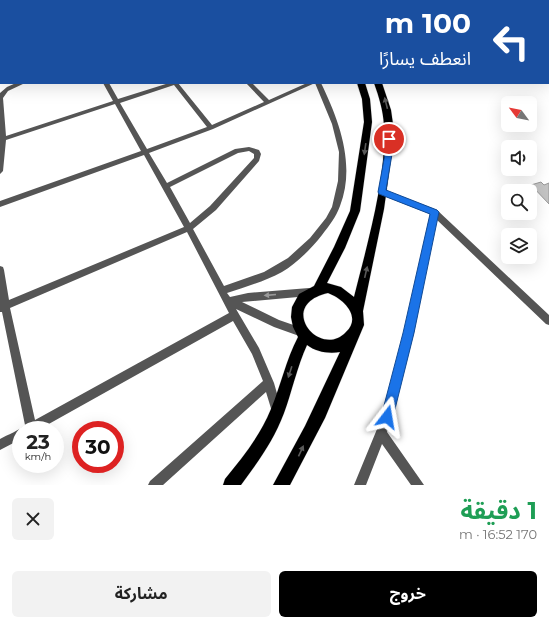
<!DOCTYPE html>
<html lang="ar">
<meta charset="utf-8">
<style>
:root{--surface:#fff;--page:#f2f2f2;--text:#222;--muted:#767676;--accent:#000}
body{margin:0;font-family:Montserrat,"Noto Sans Arabic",sans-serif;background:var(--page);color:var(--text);direction:rtl;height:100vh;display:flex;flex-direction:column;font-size:15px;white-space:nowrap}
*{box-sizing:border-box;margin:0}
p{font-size:13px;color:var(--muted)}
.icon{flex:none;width:22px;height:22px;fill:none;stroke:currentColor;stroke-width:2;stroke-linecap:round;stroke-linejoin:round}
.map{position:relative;height:485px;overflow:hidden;direction:ltr}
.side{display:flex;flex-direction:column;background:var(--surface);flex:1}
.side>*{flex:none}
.hud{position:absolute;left:0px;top:0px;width:549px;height:84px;box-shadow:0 4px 16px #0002;direction:rtl;background:#1a4fa0;color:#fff;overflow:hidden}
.needle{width:26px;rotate:302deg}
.tools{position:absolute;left:501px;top:96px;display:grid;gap:8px}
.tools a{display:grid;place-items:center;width:36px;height:36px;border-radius:6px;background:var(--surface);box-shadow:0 4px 16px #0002;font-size:20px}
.speed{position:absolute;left:12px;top:421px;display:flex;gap:8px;font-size:20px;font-weight:700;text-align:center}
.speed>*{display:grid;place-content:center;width:52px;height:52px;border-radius:50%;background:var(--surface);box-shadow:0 4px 16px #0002;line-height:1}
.speed small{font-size:10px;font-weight:400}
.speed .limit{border:6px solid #d22;background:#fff;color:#111}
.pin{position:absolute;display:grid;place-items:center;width:34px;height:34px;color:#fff;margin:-17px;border:2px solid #fff;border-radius:50%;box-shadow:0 1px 4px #0007}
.me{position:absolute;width:44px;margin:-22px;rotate:14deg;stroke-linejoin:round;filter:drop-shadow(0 0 3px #0008)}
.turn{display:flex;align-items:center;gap:14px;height:84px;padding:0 12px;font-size:18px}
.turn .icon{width:52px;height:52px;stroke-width:2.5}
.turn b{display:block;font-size:28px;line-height:34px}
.round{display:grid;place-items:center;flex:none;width:42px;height:42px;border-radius:6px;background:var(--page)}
.head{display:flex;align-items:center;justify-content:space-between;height:68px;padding:0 12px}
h1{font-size:24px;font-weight:700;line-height:30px;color:#1e9e55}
.primary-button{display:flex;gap:8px;margin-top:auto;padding:8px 12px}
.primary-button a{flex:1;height:46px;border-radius:6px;background:var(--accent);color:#fff;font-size:16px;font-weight:700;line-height:46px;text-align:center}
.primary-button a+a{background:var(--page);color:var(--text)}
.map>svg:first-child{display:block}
.building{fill:#c4c4c4;stroke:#999}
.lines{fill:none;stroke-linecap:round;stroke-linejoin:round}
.primary-casing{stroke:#dbdbdb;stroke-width:1}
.trunk-casing{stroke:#dbdbdb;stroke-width:1}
.service{fill:#555;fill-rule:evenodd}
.minor{fill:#555;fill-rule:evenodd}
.primary{fill:#000;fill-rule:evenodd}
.trunk{fill:#000;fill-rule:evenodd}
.oneway{fill:#595959}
.oneway2{fill:#999}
.route{fill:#1a73e8;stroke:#114b97}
</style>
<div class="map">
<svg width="549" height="485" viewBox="0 0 549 485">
<rect width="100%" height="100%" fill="#fff"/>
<polygon class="building" points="541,182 544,185 549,183 549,204 531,185"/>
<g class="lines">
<defs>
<g id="primary">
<polygon points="54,0 62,0 53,1"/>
<polygon points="79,0 88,0 78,1"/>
<rect x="0" y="14" width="1" height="4"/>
</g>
<g id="trunk">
<polygon points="279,0 286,0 287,1 280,1"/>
<polygon points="296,0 302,0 303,1 297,1"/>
<path d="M357,83H365L370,99L372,122L360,211L345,248L327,283L341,287L354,297C367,245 387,177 384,125C383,110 379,97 374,83H382L391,110L393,124L392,152L384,209L363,311L364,325L325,418L290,485H273L305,426L340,352C329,354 316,352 307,345C297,367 292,391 284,413C274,440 258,462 241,485H223L225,479C243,457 260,436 271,409C281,385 286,360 298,337L293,327L291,317L292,307L299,294L314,286L334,247L350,211L364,122L362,99ZM328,293C344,299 362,317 346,332C320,360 275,305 328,293Z"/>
</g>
</defs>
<use href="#primary" class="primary-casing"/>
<use href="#trunk" class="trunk-casing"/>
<g class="service">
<polygon points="0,0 2,0 2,1 0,3"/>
<rect x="147" y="0" width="4" height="1"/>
<rect x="0" y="27" width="1" height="2"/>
</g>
<g class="minor">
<rect x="0" y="10" width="1" height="2"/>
<path d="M16,83H25L8,91L3,98L6,136L113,101L103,83H109L118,99L169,83H178L212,125L264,102L246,83H252L269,100L307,83H315L213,129L149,153L167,183L235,149L249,147L259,150L261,154L259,161L216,210L193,229L224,286L264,272L288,258L310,238L326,218L332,207L338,181L339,152L332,124L315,83H321C339,120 356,165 340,206C336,217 329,226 322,235C311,249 297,263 282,272C265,281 246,287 227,293L230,297L248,293L309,288L312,289L313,292L312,295L309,296L242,302L279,320L305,329L307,332L305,335L302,337L274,327L236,309L259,348L274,383L282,411L281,415L277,416L273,415L266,392L163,485H148L150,481L263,381L252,354L233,321L38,430H21V439L0,450V439C7,435 20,430 25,425L2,312H0V266L3,267L4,270L9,300L184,227L144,155L0,207V201L141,151L115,104L6,140L3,171L0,174V93L7,87ZM174,85L207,127L147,149L120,103ZM249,151L254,154V158L210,206L190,223L170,187L238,153ZM187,232L229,313L35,420L10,308Z"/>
<polygon points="382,189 437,210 549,315 549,325 546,324 436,219 414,333 392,417 387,432 424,485 411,485 382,444 366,485 354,485 382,417 404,333 430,214 379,194 378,192 379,190"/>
</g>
<use href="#primary" class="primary"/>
<use href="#trunk" class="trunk"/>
</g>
<defs><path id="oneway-solid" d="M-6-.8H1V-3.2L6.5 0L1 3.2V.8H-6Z"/></defs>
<g class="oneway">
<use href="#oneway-solid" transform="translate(386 103) rotate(-104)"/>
<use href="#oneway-solid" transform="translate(365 149) rotate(98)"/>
<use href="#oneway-solid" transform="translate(366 272) rotate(-77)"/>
<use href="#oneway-solid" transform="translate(290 372) rotate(108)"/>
<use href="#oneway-solid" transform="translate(301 451) rotate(-65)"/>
</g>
<use class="oneway2" href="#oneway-solid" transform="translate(270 295) rotate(175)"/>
<polygon class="route" points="389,136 392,139 392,154 386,190 437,210 439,212 414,333 393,417 391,421 387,423 383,421 381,417 403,333 430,214 379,194 378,192 385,154 385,139"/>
</svg>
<div class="tools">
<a><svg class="needle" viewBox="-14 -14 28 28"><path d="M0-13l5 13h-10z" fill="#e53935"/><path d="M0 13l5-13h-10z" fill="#767676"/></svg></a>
<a><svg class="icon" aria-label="sound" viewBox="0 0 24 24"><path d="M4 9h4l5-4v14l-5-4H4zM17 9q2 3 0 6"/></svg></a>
<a><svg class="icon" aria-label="search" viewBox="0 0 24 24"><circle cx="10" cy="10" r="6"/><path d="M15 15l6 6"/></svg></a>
<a><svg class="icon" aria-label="layers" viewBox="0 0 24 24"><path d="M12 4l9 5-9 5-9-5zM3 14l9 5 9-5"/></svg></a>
</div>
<div class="speed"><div>23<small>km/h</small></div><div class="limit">30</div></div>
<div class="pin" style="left:389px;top:139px;background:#d93025"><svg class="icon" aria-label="arrive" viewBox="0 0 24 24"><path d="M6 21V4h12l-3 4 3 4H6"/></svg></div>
<svg class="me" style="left:387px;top:417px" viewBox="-20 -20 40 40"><path d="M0-17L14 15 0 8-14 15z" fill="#1a73e8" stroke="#fff" stroke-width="4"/></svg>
<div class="hud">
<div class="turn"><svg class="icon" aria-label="left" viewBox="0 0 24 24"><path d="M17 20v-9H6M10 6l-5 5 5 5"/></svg><div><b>100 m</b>انعطف يسارًا</div></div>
</div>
</div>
<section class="side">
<div class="head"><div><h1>1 دقيقة</h1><p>170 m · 16:52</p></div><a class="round"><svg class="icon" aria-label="close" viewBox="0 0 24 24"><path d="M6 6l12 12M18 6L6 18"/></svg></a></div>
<div class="primary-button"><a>خروج</a><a>مشاركة</a></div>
</section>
